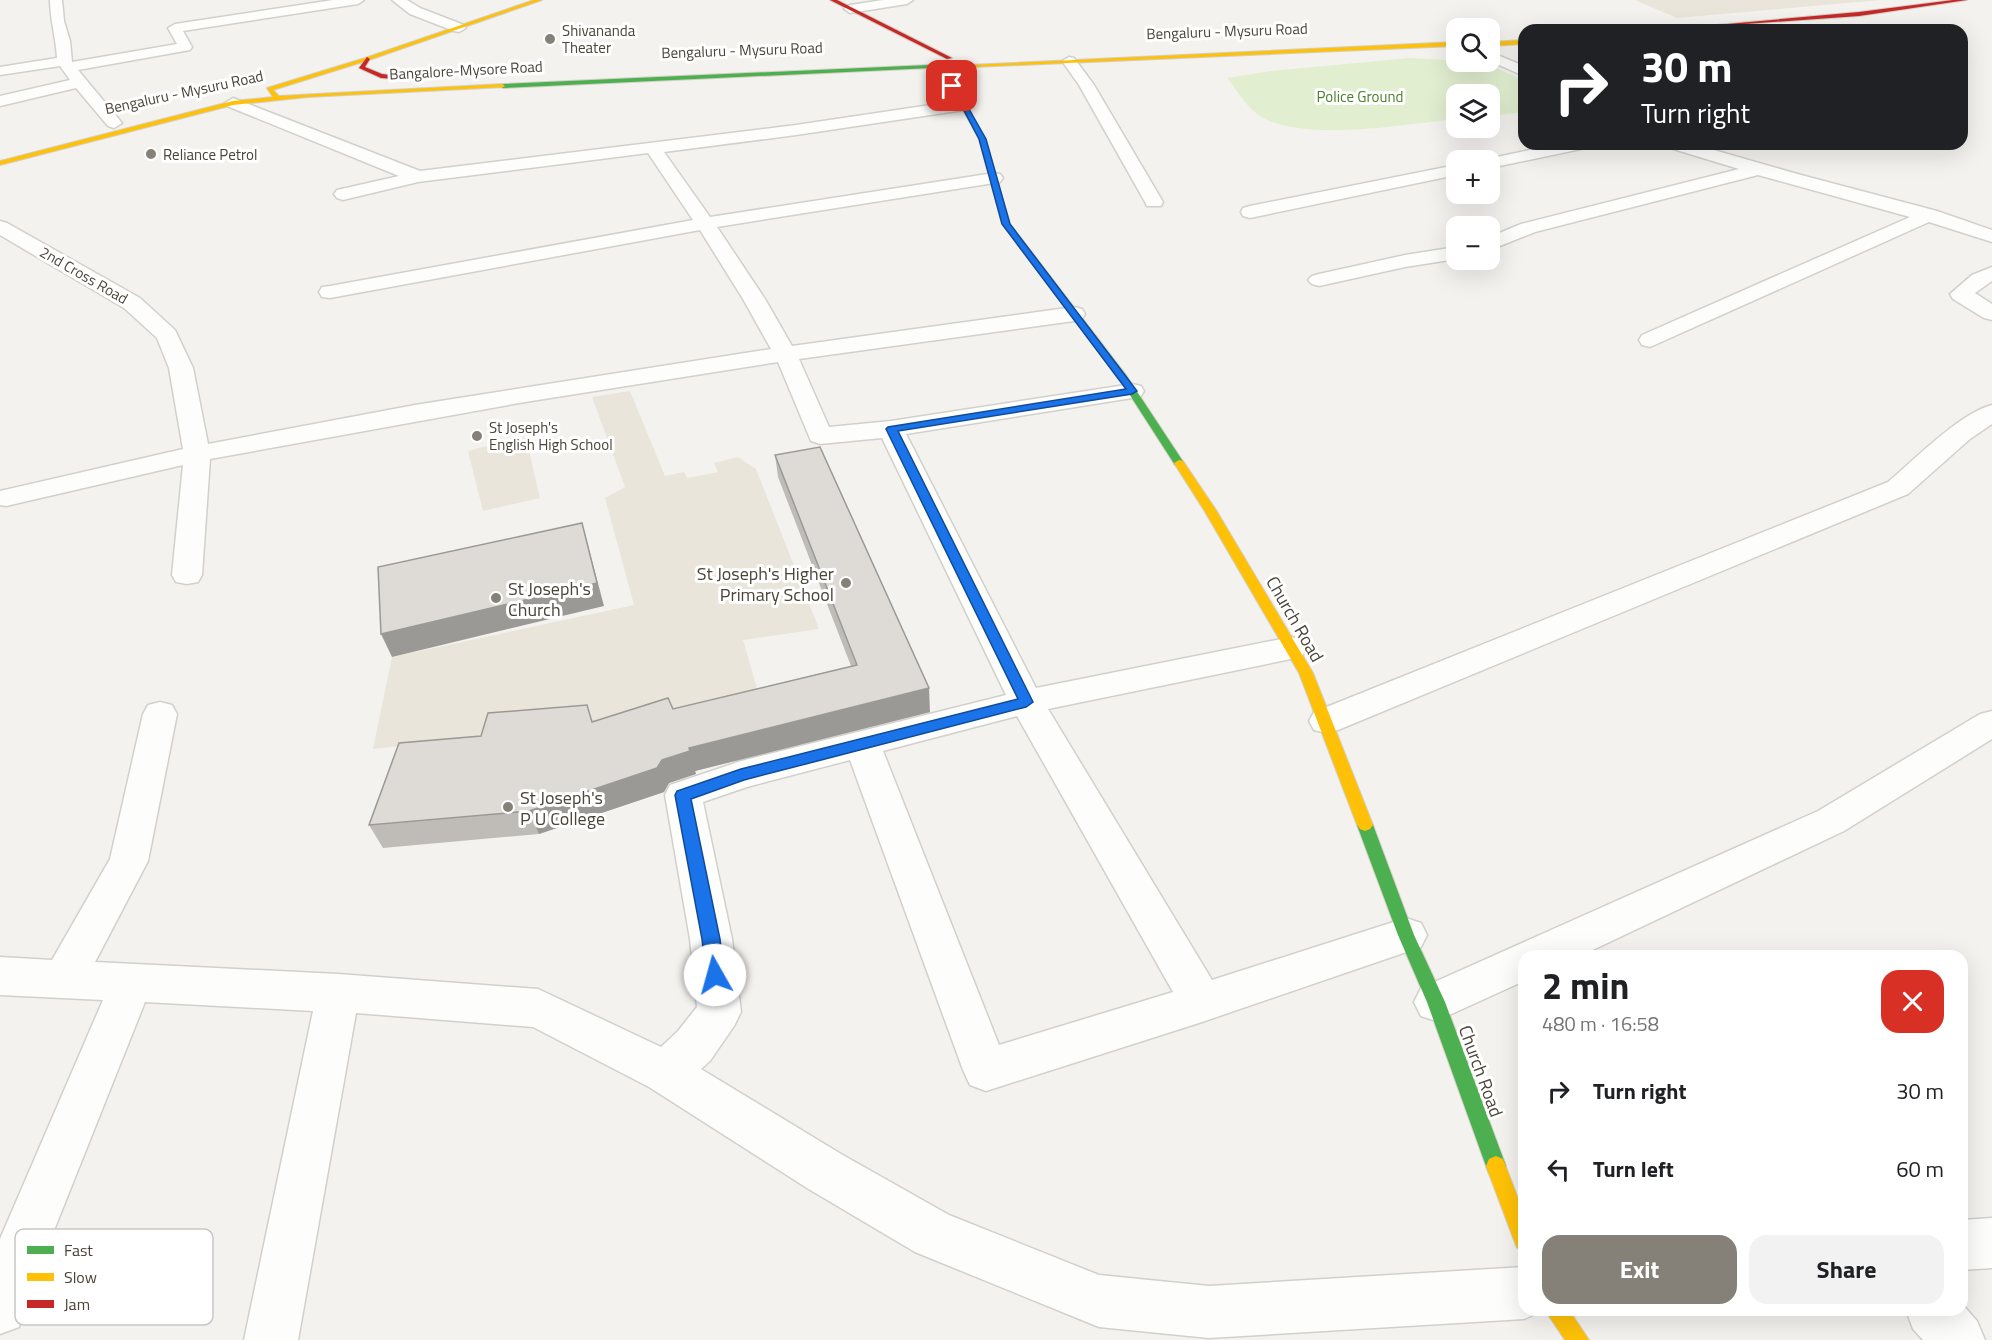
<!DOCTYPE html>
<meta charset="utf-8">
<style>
:root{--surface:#fff;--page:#f2f2f2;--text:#202124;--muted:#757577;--accent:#868178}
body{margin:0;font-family:"Titillium Web",sans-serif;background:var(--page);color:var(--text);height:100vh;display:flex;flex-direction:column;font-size:22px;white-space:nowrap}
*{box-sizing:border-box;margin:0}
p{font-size:20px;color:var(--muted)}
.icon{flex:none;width:33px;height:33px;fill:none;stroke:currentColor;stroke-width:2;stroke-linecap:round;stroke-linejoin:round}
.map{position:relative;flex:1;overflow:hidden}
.sheet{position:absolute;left:1518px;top:950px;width:450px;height:366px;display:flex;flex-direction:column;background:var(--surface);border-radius:18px;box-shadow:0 6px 24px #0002}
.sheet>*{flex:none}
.top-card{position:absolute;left:1518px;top:24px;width:450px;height:126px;border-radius:18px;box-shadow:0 6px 24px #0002;background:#202124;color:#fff;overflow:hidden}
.tools{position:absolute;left:1446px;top:18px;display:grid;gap:12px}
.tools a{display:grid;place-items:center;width:54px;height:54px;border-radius:12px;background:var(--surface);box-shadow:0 6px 24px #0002;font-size:30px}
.pin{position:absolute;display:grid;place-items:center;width:51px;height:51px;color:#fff;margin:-26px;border-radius:12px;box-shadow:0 3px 9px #0006}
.me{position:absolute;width:66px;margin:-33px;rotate:353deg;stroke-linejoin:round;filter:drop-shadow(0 0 4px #0008)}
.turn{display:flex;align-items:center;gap:21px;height:126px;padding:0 24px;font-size:27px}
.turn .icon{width:78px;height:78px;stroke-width:2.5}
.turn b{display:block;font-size:42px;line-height:51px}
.round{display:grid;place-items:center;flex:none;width:63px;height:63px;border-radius:18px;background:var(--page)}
.summary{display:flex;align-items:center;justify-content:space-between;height:102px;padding:0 24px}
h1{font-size:36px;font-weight:700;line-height:45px}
.action{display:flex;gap:12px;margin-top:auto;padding:12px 24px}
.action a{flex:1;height:69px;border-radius:18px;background:var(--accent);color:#fff;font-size:24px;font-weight:700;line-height:69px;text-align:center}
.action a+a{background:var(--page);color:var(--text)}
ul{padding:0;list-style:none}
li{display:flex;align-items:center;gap:18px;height:78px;padding:0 24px}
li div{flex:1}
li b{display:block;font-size:22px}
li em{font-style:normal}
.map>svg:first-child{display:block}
.education{fill:#eae5da}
.green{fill:#e1eecf}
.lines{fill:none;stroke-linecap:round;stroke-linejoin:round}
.street-casing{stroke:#d2d0cb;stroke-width:3}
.fast-casing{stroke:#d3cfc5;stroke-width:2}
.slow-casing{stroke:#d3cfc5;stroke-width:2}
.jam-casing{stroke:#d3cfc5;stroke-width:2}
.street{fill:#fdfdfc;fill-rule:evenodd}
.fast{fill:#4caf50;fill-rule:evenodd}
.slow{fill:#ffc107;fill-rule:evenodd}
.jam{fill:#c62828;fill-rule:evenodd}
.wall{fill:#bfbcb8}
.shaded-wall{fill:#9b9996}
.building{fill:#dedbd6;stroke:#9b9996;stroke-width:1.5}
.route{fill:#1a73e8;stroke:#114b97;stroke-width:1.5}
.poi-dot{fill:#868178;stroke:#fff;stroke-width:2}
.labels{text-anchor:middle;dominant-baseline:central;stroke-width:6;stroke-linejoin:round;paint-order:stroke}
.far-poi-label{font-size:15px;fill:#4b4439;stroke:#fff;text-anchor:start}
.far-street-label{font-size:15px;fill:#4b4439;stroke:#fff}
.far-park-label{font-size:15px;fill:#4a7f2a;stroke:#fff}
.poi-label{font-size:18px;fill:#4b4439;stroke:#fff;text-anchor:start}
.street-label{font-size:18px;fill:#4b4439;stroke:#fff}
.key{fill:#fff;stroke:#c9c7c4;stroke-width:1.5}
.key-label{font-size:16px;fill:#4b4439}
</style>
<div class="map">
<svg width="1992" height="1340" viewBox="0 0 1992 1340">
<rect width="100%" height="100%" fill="#f4f2ee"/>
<g class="education">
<polygon points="1635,0 1881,0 1677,18"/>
<polygon points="630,391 665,476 684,472 687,478 718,472 714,463 738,457 756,469 819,629 743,640 759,695 609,723 373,749 392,657 634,605 605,498 625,487 592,397"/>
<polygon points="518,438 526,438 540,498 483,511 468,451"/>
</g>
<path class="green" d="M1410,58L1484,62L1524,81V112L1490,116V94H1456V119C1406,124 1303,143 1260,116C1247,108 1237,90 1227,78L1271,71Z"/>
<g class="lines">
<defs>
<g id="street">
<path d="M50,0H62L64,21L70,41L72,62L177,44L168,28L175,24L333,0H364L358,4L183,31L192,47L190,50L78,70L122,123L114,128L108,126L76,88L0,106V96L70,80L60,66L0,75V67L57,58C56,38 50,20 50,0Z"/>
<polygon points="392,0 407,0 420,8 464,25 466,28 459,32 454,31 410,14"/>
<polygon points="883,0 913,0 907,4 850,13 844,9 850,5"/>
<polygon points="1490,52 1524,66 1524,76 1490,61"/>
<polygon points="1069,57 1074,58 1094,85 1163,202 1161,206 1147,206 1145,202 1079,85 1062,61"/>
<path d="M233,98L420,171L796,125L964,100L970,102L972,105L964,110L796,135L664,152L710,217L994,173L1000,174L1003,178L1000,182L994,183L717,227L765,299L792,346L1074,307L1082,309L1085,314L1082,319L1074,321L799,359L829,427L891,421L1132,384L1141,386L1144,391L1141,396L1132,398L906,434L1036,688L1291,637L1302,640L1307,648L1302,656L1291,659L1048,709L1212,980L1406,918L1421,923L1427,935L1421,947L1202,1022L986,1091L970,1085L963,1070L850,760L747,787L703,802L732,939L741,1012L734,1026L710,1061L701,1069L841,1154L949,1215L1099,1275L1209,1286L1524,1267V1310H1543L1542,1311L1524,1319L1209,1338L1099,1327L915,1252L807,1188L649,1087L533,1027L356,1013L298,1340H244L313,1011L145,1002L31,1288L19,1327L0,1334V1239L103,1000L0,995V957L52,960L110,859L143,714L148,705L160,702L172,705L177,714L148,861L95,962L338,974L538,989L661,1047L678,1031L697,1007L690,939L665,795L670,785L741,761L1006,695L882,438L820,444L811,441L778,362L525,402L210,459L202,575L198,582L187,584L176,582L172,575L183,465L6,506L0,505V491L183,449L169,368L157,338L124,308L0,235V221L7,223L140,298L175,330L193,368L208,444L415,405L771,349L743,299L700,230L330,298L322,297L319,292L322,287L330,286L693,220L648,153L418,182L343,200L337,198L334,194L337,190L399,176L227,106L225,103ZM1017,716L1173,992L999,1045L883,751Z"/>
<polygon points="1557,144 1589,144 1581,149 1490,168 1490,160 1483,160"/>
<polygon points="1668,144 1693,144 1801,175 1937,211 1992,230 1992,242 1929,222 1650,347 1642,345 1639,340 1642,335 1910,217 1758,175 1535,232 1490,250 1490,237 1521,224 1739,169 1670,148"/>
<polygon points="1456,165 1456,175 1250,218 1243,216 1241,212 1243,208 1250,206"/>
<polygon points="1456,247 1456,259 1405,267 1319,286 1312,284 1308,280 1312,276 1319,274 1405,255"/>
<polygon points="1992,267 1992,281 1975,293 1992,304 1992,320 1984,318 1953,299 1950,294 1972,275"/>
<path d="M1992,405V424L1970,439L1908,494L1338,730L1326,733L1314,730L1309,721L1314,712L1888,482C1914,460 1960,413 1992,405Z"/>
<polygon points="1992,711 1992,739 1844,831 1580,956 1524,956 1524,981 1436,1021 1421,1016 1414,1002 1421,988 1818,811 1980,714"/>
<polygon points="1992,1218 1992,1268 1962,1270 1962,1220"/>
<polygon points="1962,1304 1977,1321 1985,1340 1923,1340 1913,1329 1906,1310 1962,1310"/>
</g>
<g id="fast">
<polygon points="929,65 931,68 503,88 500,86 503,84"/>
<polygon points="939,66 944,67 985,139 1010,224 1126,375 1184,463 1183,465 1175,465 1119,378 1002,224 979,139"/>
<polygon points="1365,819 1370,821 1373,825 1414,935 1445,1002 1506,1166 1503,1173 1496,1176 1489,1173 1486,1166 1427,1002 1398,935 1357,825 1360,821"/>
</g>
<g id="slow">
<polygon points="534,0 542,0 369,60 273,90 279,96 503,84 505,87 308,97 233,105 0,165 0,161 233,101 273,97 267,88 365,58"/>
<polygon points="1524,40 1524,44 1490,46 1490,42"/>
<polygon points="1456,42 1456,46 929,69 926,67"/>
<polygon points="1179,460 1183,461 1216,510 1313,673 1373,825 1370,829 1365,831 1360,829 1357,825 1299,673 1204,510 1174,463"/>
<polygon points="1496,1156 1503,1159 1524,1214 1524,1251 1517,1248 1486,1166 1489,1159"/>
<polygon points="1545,1310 1569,1310 1589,1340 1565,1340"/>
</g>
<g id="jam">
<polygon points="830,0 837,0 952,58 947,59"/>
<polygon points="1953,0 1967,0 1859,16 1660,30 1859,12"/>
<polygon points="367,57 370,59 365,67 382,74 425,79 422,81 381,78 359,68"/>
</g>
</defs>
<use href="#street" class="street-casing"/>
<use href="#fast" class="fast-casing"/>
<use href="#slow" class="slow-casing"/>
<use href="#jam" class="jam-casing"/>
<use href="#street" class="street"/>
<use href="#fast" class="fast"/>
<use href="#slow" class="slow"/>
<use href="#jam" class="jam"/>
</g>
<polygon class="wall" points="775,455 930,712 695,771 696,774 669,783 664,792 539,834 383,848 369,825 481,736 587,705 592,721 673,709 851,666 778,477"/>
<g class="shaded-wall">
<polygon points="582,523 604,606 392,657 381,634"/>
<polygon points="929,688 930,712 695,771 696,774 669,783 664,792 539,834 529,811 689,748"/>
</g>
<g class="building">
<polygon points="820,447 929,688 689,748 690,751 662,760 657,768 529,811 369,825 399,743 481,736 488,713 587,705 592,722 668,698 673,709 857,665 775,455"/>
<polygon points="582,523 597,583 381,634 378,567"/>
</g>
<polygon class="route" points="950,84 956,86 986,139 1010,224 1137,391 1132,394 898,431 1033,702 1026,707 744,780 691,799 720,939 724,975 721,981 715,983 709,981 706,975 702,939 675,795 677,791 741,769 1018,699 886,429 888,427 1126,389 1002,224 979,139"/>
<g class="poi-dot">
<circle cx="550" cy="39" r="6"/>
<circle cx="151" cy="154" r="6"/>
<circle cx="477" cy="436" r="6"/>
<circle cx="846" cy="583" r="6"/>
<circle cx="496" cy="598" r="6"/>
<circle cx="508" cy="807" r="6"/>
</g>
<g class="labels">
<g class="far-poi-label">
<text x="562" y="30">Shivananda<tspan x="562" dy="17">Theater</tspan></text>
<text x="163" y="154">Reliance Petrol</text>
<text x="489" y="427">St Joseph's<tspan x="489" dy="17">English High School</tspan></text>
</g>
<g class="far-street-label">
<text transform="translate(1227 31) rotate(-2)">Bengaluru - Mysuru Road</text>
<text transform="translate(742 50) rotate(-2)">Bengaluru - Mysuru Road</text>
<text transform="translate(466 70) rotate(-3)">Bangalore-Mysore Road</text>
<text transform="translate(184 92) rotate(-12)">Bengaluru - Mysuru Road</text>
<text transform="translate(84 275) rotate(30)">2nd Cross Road</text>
</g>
<g class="far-park-label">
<text x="1360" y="96">Police Ground</text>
</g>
<g class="poi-label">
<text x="834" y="573" text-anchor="end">St Joseph's Higher<tspan x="834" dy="21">Primary School</tspan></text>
<text x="508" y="588">St Joseph's<tspan x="508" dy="21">Church</tspan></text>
<text x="520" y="797">St Joseph's<tspan x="520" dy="21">P U College</tspan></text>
</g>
<g class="street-label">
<text transform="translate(1295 619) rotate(60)">Church Road</text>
<text transform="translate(1481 1071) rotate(70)">Church Road</text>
</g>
</g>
<rect x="15" y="1229" width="198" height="96" rx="9" class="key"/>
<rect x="27" y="1246" width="27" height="8" fill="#4caf50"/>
<rect x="27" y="1273" width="27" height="8" fill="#ffc107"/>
<rect x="27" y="1300" width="27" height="8" fill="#c62828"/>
<g class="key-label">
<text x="64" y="1256">Fast</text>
<text x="64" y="1283">Slow</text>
<text x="64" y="1310">Jam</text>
</g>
</svg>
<div class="tools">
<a><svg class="icon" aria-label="search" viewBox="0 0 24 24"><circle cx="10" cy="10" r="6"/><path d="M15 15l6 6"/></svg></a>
<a><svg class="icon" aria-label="layers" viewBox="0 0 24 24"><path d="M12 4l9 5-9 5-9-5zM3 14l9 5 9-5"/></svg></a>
<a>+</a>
<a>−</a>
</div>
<div class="pin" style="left:952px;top:86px;background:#d93025"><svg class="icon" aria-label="arrive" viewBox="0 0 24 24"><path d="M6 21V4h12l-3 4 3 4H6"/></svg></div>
<svg class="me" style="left:715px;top:975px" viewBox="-20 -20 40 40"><circle r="19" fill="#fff"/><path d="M0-13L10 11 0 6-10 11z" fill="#1a73e8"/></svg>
<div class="top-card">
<div class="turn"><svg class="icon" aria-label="right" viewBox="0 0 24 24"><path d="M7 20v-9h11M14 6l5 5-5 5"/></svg><div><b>30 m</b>Turn right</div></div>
</div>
<section class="sheet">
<div class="summary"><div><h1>2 min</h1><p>480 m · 16:58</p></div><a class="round" style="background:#d93025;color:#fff"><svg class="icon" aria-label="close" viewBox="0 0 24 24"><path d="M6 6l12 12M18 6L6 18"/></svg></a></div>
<ul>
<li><svg class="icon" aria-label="right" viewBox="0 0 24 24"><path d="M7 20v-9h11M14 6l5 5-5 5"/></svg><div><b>Turn right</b></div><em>30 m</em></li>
<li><svg class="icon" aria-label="left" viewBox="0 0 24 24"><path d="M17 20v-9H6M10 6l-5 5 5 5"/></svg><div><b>Turn left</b></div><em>60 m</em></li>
</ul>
<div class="action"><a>Exit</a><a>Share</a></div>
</section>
</div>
